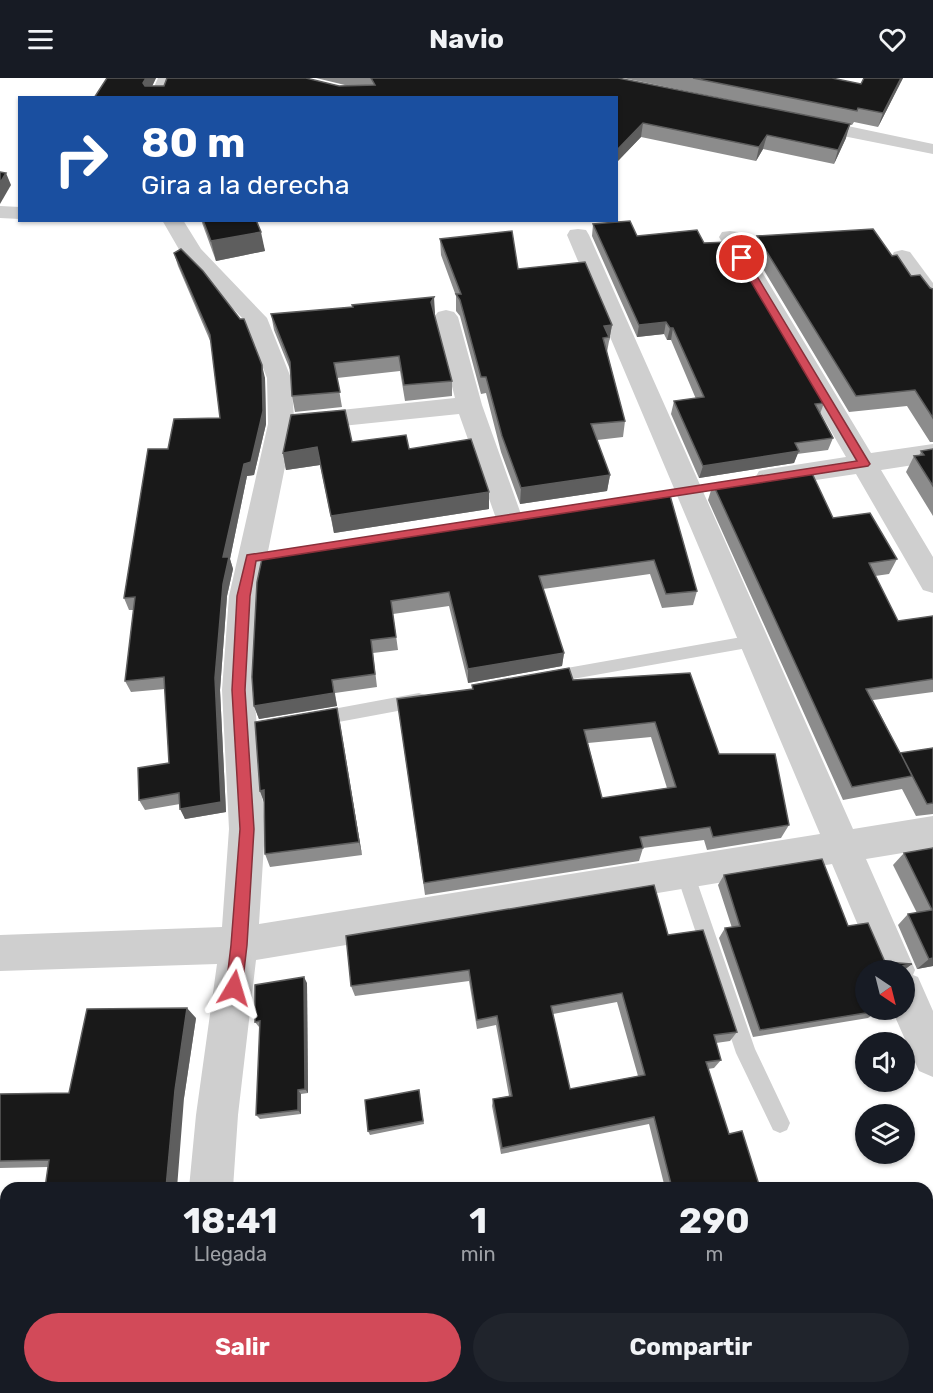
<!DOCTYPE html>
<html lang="es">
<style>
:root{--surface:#171b24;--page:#20242c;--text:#f1f3f6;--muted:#9ea1a6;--accent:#d24a59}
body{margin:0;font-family:Rubik,sans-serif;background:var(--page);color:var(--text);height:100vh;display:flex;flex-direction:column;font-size:22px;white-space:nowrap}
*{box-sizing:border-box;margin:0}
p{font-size:20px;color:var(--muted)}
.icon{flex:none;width:33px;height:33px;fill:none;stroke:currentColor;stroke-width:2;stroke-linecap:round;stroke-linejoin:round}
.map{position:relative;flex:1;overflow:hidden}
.details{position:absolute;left:0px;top:1104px;width:933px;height:212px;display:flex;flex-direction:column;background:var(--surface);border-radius:18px 18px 0 0;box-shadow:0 2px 4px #0004}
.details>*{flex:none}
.banner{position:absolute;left:18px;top:18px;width:600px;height:126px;border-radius:0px;box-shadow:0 2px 4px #0004;background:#1a4fa0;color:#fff;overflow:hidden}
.needle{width:39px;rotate:145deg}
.buttons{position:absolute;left:855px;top:882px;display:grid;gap:12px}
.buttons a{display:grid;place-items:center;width:60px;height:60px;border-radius:50%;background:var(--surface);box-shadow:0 2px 4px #0004;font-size:30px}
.pin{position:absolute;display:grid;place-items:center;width:51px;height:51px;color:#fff;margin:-26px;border:3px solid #fff;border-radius:50%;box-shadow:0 2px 6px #0007}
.me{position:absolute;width:66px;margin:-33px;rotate:7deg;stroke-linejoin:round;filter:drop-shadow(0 0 4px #0008)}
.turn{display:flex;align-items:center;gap:21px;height:126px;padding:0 24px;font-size:27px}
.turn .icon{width:78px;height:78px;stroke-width:2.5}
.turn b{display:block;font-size:42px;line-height:51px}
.eta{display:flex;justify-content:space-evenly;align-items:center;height:102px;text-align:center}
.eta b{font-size:36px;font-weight:700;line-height:42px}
.primary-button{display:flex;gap:12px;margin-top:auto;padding:12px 24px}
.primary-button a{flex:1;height:69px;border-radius:36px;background:var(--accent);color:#fff;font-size:24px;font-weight:700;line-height:69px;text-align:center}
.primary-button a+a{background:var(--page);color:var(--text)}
header{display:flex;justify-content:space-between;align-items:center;height:78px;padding:0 24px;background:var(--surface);font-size:27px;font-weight:700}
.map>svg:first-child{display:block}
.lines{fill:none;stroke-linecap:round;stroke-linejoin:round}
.lane{fill:#cfcfcf;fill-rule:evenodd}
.street{fill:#cfcfcf;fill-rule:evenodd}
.wall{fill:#8c8c8c;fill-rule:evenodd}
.shaded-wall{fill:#5e5e5e}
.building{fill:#191919;stroke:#5e5e5e;stroke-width:1.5;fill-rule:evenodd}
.route{fill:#d24a59;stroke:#88303a;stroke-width:1.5}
</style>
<header><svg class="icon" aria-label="menu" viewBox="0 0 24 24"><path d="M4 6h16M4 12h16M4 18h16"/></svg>Navio<svg class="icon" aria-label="heart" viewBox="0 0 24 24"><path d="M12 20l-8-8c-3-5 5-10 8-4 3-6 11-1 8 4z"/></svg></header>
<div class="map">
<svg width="933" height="1315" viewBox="0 0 933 1315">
<rect width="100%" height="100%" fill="#fff"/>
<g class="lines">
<g class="lane">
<polygon points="753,557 758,559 761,563 758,567 753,569 550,605 544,604 542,599 544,594 550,593"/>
<polygon points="419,615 425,617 427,622 425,627 419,629 317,648 311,646 309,641 311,636 317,634"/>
<polygon points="685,787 691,789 694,795 755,971 790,1045 787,1052 780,1055 773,1052 736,975 676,795 679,789"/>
</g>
<g class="street">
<polygon points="158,0 176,0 167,20 149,20"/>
<polygon points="805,39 933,66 933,76 798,49 795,45 798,41"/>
<polygon points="0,128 20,129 20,141 0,140"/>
<polygon points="162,142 183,142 201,171 267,240 291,300 294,339 303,336 455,320 434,239 438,234 446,232 454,234 458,239 482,327 522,439 518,446 508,449 498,446 459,336 303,352 293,349 259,518 254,612 265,751 259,846 820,756 567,157 570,152 578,151 586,152 589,157 853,751 933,738 933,770 866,781 915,892 913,897 918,899 933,933 933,999 919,993 892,932 904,932 904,892 877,892 832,786 256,882 238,1037 233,1110 189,1110 196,1037 217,886 0,893 0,857 222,849 229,751 222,612 229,518 268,346 267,300 244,242 184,180"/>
<polygon points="730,153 738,154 741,159 871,375 933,366 933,384 881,392 933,479 933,515 923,512 856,396 769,409 759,407 755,400 759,393 769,391 846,379 719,159 722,154"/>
<polygon points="902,172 910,174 933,205 933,227 925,225 891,179 894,174"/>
<polygon points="190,1310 238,1310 239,1315 191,1315"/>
</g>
</g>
<g class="wall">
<polygon points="156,0 152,8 349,8 316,0 618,0 846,60 834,86 763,71 756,83 641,59 616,85 616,20 94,20"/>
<polygon points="623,0 832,0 861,6 903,0 878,49 854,44 852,47"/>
<polygon points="201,142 256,142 265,173 216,183"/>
<polygon points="593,146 637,158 704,165 824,325 820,336 833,360 828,372 797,376 794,385 699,400 671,336 674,323 696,321 671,262 667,262 664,256 637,259 592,158"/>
<polygon points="757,158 892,178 911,198 933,211 933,364 930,364 907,328 849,334 753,174"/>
<polygon points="440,161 518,191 612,247 607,274 625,343 623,359 597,362 610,397 607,413 520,426 501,374 486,315 481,316 460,238 456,233 456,218 441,177"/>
<polygon points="174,175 265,300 266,346 254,397 247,398 230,481 233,491 227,518 220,612 226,734 185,741 180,726 145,732 139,722 169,685 165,611 131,614 125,603 134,532 129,532 124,520 220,340 211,265 178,188"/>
<polygon points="434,219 434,235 452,303 452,318 405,323 400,293 337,300 342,329 295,334 292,318 291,294 274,252 271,236 353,229"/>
<polygon points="352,364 409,371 489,431 334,455 320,387 286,392 283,375"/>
<polygon points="933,371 933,438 906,394 914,378 919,378 921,373"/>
<polygon points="713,406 833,440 897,481 889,496 875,498 898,543 933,538 933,614 873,622 900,675 933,670 933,736 916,738 902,711 843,722 708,422"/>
<polygon points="669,414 697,513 693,527 662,530 650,496 543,511 564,575 562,588 468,605 449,528 393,536 398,572 373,575 377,609 335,615 337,628 259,641 254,628 257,504"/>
<path d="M573,602L719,676L789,747L781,760L707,772L704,762L643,770L639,783L425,817L397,621L472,611V607ZM651,659L667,710L602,720L588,665Z"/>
<polygon points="337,630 362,777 270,789 265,776 264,723 260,713"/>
<polygon points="933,770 933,888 917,891 898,847 908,836 917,835 893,787 904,775"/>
<polygon points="724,797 848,848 885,884 912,886 904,892 866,892 866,932 878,933 868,940 753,959 719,860 725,850 732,850 718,807"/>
<path d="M668,857L737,954L730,963L716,965L721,982L714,990L708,991L729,1056L760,1110H665L649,1046L501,1076L492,1028L493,1021L509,1018L496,947L477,951L469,903L355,918L351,908ZM617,924L638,998L570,1011L553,936Z"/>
<polygon points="307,905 308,1015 301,1016 301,1036 260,1041 256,1037 260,949 259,949 255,944"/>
<polygon points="196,940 184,1020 48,1089 0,1090 0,1016 69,1015"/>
<polygon points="419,1012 424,1046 370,1057 368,1053"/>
</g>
<g class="shaded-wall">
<polygon points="146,0 156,0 147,19 143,5"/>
<polygon points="901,0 903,0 878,49 883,35"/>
<polygon points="643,45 641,59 616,85 616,73"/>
<polygon points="850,46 846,60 834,86 838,72"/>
<polygon points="767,57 763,71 756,83 759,69"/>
<polygon points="6,95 11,107 0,126 0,105"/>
<polygon points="261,154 265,173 216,183 211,163"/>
<polygon points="434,219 435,235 432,240 431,224"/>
<polygon points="666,244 664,256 637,259 639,247"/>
<polygon points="612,247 609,263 609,259 604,248"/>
<polygon points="670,250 673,250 671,262 667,262"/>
<polygon points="262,287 265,300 266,346 254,397 247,398 230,481 233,491 227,518 220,612 226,734 185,741 180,731 215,600 223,479"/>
<polygon points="317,369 320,387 286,392 283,375"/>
<polygon points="799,373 794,385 699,400 703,388"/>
<polygon points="610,397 607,413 520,426 521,410"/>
<polygon points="489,414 489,431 334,455 331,438"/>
<polygon points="564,575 562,588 468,605 468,591"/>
<polygon points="332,602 337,628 259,641 254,628"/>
<polygon points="337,630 340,645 362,777 359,764"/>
<polygon points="264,712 265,727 260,713"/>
<polygon points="933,880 933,888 917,891 929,881"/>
<polygon points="912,886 904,892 881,892"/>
<polygon points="304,899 307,905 308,1015 305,1011"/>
<polygon points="187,930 196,940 184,1020 177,1110 166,1110 175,1012"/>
<polygon points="298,1012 301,1016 301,1036 298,1032"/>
</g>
<g class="building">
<polygon points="107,0 146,0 143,5 145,8 164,8 167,0 306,0 339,8 375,7 371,0 618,0 850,46 838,72 767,57 759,69 643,45 616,73 616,20 94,20"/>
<polygon points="693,0 832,0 861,6 864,0 901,0 883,35 858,30 857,33"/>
<polygon points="0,94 6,95 0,105"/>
<polygon points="203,142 256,142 261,154 211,163"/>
<polygon points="630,143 637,158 697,152 704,165 729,164 824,325 815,326 833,360 795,365 799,373 703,388 674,323 704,319 673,250 670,250 666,244 639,247 593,146"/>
<polygon points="873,151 892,178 897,177 911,198 920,197 930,210 933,211 933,340 915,312 856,318 757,158"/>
<polygon points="512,153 518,191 585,184 612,247 604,248 609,259 603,260 625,343 591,346 610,397 521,410 502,358 486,299 481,299 460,222 456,216 461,216 440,161"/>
<polygon points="181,171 203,193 240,241 244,241 262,287 263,333 251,384 244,386 223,479 229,479 223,506 215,600 221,724 180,731 179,715 139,722 138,690 169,685 164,599 125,603 135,519 124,520 148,371 168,371 174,341 220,340 210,257 174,175"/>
<polygon points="434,219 431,224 452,303 404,307 399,278 334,285 340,314 292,318 290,284 271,236 353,229 352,227"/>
<polygon points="345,332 352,364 406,357 409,371 471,361 489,414 331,438 317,369 283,375 291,337"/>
<polygon points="933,371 933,408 914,378 924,377 921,373"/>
<polygon points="810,391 833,440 870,435 897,481 869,485 898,543 933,538 933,601 866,611 900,675 933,670 933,725 927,726 901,676 912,698 852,709 713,406"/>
<polygon points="669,414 697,513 666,516 654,482 539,498 564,575 468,591 449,514 391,523 396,559 371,562 375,596 332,602 334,615 254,628 252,599 257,504 263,476"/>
<path d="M569,590L573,602L690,595L719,676H775L789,747L713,759L710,749L640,759L643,770L424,805L397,621L473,611L472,607ZM655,644L676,709L602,720L584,652Z"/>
<polygon points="337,630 359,764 265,776 264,712 260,713 255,644"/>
<polygon points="933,770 933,880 929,881 908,836 932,832 904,775"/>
<polygon points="822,781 848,848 868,845 885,884 912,886 881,892 866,892 866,896 864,896 866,900 866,932 878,932 878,933 760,952 725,850 740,848 724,797"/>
<path d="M654,807L668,857L703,852L737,954L714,957L721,982L706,984L729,1056L742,1053L760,1110H672L654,1039L502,1070L493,1021L512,1018L497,938L477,942L469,892L351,908L346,858ZM622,915L645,997L570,1011L551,928Z"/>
<polygon points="304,899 305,1011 298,1012 298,1032 256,1037 260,943 255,944 255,907"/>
<polygon points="187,930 175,1012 166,1110 45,1110 49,1082 0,1083 0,1016 69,1015 87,931"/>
<polygon points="419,1012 423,1043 368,1053 365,1022"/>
<polygon points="440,1310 544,1310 547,1315 442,1315"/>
</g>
<polygon class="route" points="742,177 746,180 870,386 868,388 256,483 250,518 245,612 254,751 247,867 242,910 239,915 234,918 228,915 226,910 231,867 240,751 232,612 237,518 247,477 857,383 737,180"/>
</svg>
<div class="buttons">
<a><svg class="needle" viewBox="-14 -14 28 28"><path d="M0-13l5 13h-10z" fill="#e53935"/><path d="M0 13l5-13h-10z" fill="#9ea1a6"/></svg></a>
<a><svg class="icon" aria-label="sound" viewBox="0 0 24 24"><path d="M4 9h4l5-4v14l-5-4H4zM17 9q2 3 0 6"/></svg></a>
<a><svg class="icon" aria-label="layers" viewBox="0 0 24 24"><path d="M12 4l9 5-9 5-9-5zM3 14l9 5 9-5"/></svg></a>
</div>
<div class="pin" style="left:742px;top:180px;background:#d93025"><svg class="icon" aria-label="arrive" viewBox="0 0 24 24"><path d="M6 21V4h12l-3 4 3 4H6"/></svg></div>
<svg class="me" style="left:234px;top:910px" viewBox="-20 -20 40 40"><path d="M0-17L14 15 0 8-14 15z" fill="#d24a59" stroke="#fff" stroke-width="4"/></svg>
<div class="banner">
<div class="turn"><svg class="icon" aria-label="right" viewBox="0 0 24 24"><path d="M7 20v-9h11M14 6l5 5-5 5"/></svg><div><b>80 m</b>Gira a la derecha</div></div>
</div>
<section class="details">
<div class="eta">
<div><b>18:41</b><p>Llegada</p></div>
<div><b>1</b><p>min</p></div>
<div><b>290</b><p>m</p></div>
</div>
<div class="primary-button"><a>Salir</a><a>Compartir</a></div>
</section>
</div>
